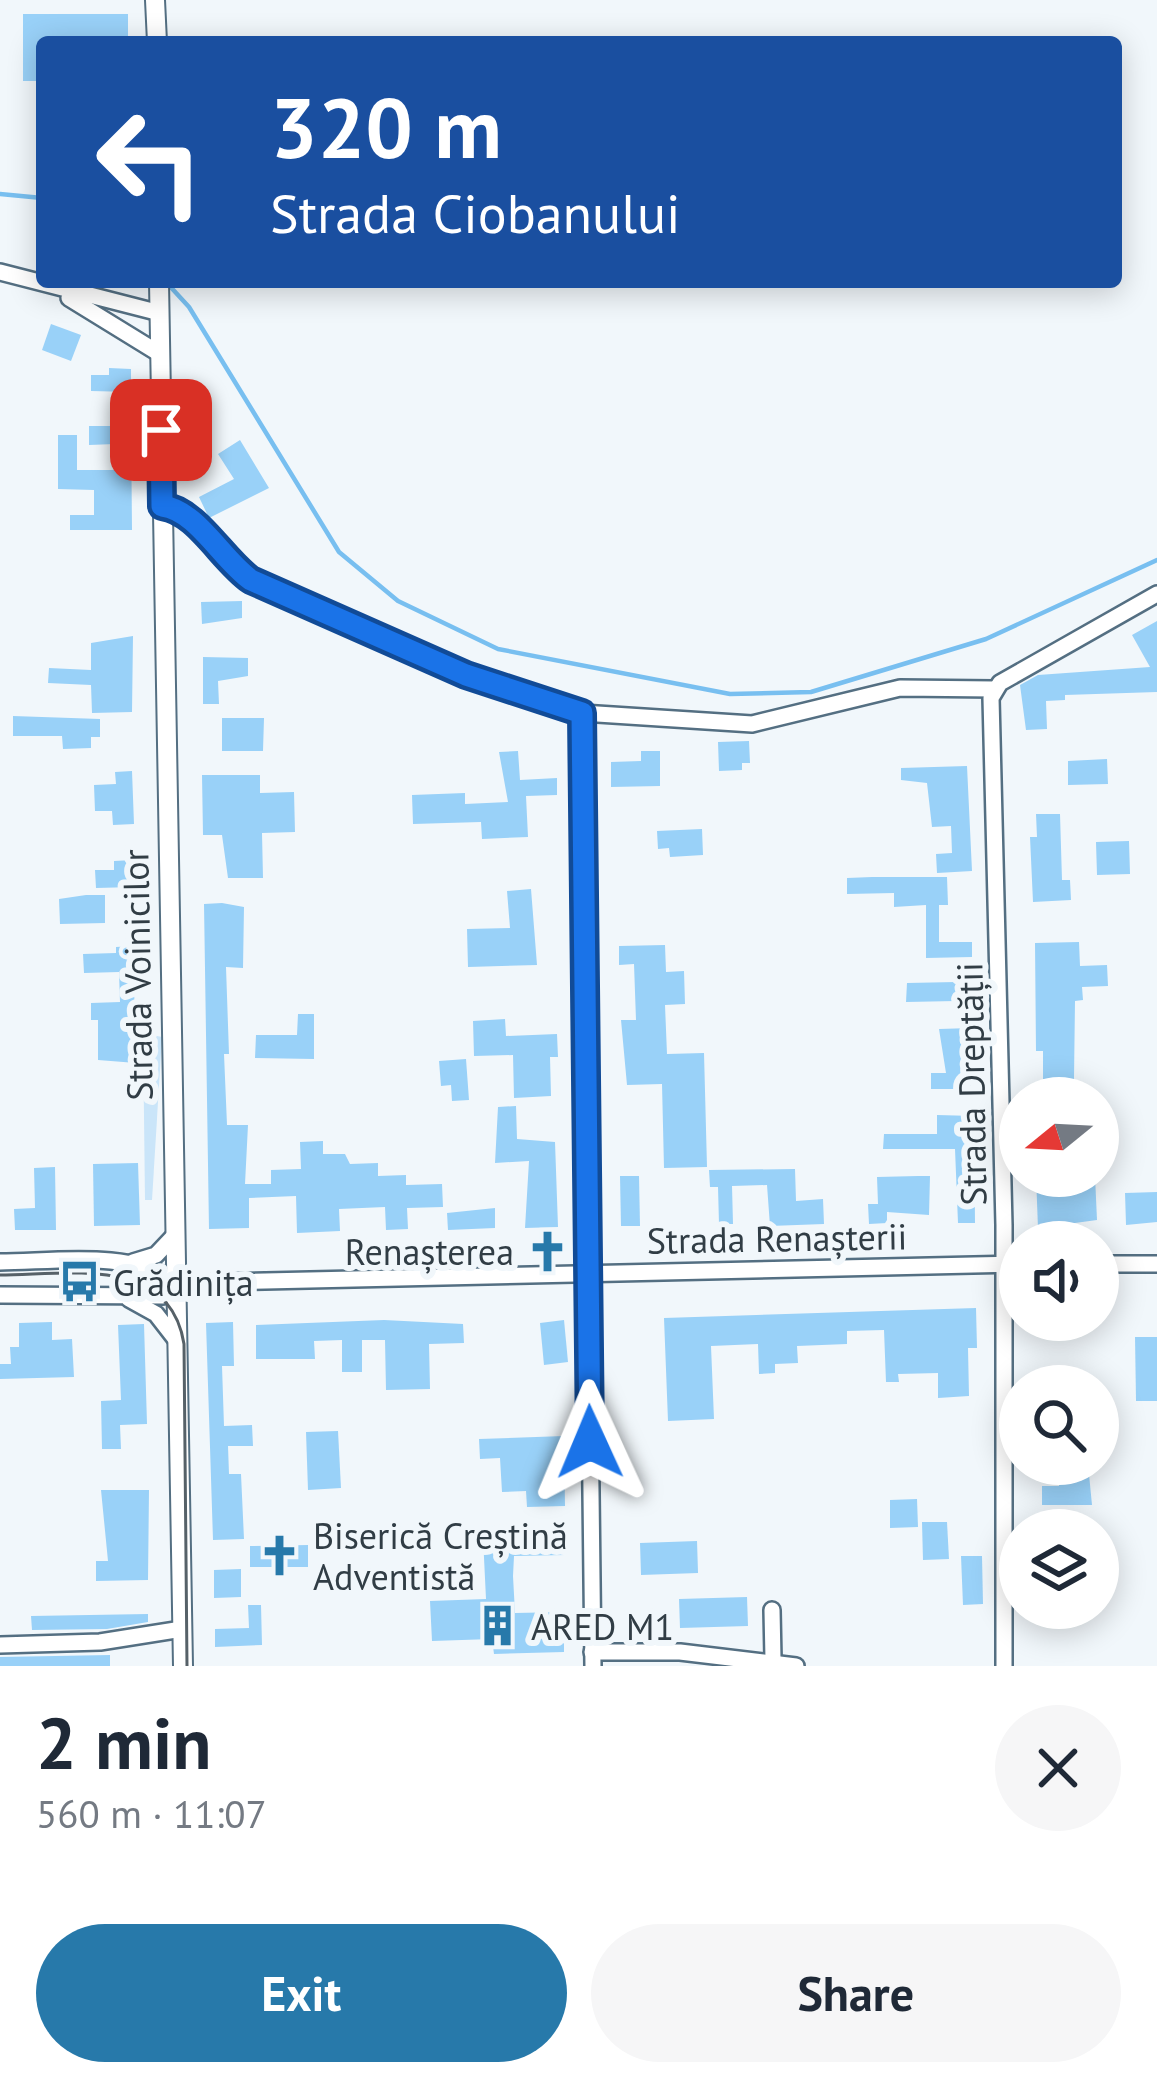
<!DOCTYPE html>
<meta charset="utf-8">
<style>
:root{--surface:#fff;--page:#f6f6f7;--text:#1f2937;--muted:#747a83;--accent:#2779aa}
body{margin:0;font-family:"PT Sans",sans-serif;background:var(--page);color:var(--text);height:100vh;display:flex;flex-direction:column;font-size:45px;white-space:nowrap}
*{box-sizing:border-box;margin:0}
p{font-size:39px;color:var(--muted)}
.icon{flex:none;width:66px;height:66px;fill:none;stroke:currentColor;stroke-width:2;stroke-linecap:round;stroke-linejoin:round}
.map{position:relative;height:1666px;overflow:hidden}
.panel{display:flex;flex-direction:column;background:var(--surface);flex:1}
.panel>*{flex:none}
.top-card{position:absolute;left:36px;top:36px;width:1086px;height:252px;border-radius:12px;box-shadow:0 6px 30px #0003;background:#1a4fa0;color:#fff;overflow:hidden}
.needle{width:78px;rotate:252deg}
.fabs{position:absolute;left:999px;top:1077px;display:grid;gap:24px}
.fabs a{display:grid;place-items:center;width:120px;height:120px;border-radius:50%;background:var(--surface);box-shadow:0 6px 30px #0003;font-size:60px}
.pin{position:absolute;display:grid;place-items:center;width:102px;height:102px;color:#fff;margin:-51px;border-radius:24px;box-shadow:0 6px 18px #0006}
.me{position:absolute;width:132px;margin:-66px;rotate:359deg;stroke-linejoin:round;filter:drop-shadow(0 0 9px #0008)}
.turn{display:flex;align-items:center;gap:42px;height:252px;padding:0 36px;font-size:54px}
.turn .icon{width:156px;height:156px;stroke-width:2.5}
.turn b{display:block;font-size:84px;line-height:102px}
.round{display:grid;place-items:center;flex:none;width:126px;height:126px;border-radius:63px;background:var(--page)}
.headline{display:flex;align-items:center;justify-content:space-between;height:204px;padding:0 36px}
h1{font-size:72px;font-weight:700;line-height:90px}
.cta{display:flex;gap:24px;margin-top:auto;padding:24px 36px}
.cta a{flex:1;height:138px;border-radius:72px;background:var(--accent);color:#fff;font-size:48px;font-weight:700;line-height:138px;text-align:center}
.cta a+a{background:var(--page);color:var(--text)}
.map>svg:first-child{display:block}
.green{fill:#cae5f9}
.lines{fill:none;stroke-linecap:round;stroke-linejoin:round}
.stream{stroke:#78bff0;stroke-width:4.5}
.building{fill:#99d1f8}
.minor-casing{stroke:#546f82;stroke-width:20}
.major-casing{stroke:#546f82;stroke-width:22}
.minor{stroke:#fff;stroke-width:15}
.major{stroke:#fff;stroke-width:18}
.tram{stroke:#566168;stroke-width:3}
.route-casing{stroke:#114b97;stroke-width:30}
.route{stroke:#1a73e8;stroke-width:21}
.labels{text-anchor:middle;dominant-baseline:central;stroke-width:12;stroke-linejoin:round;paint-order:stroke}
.street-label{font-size:36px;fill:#313d45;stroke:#f1f7fb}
.poi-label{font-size:36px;fill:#313d45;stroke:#f1f7fb;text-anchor:start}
</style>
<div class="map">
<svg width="1157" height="1666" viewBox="0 0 1157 1666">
<rect width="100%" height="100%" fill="#f1f7fb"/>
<polygon class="green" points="143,1033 162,1037 152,1200 145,1200"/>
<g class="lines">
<g class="stream">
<polyline points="0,194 42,198"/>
<polyline points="166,282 189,307 339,552 398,601 498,649 730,694 811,692 986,639 1157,560"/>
</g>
</g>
<g class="building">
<polygon points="23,14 128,14 128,42 42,42 42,81 23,81"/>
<polygon points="51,324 81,335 71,361 42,350"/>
<polygon points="109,368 131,369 131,392 91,391 91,375 109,375"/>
<polygon points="113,420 131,420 132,530 70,530 70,515 94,515 94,490 58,489 58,435 77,435 77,470 116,470 115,444 89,445 89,426 113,426"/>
<polygon points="240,440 269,488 209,518 199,497 234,479 218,454"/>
<polygon points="242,601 242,618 202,624 201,602"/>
<polygon points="1157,621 1157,692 1065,695 1065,700 1046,701 1047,729 1026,730 1020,685 1038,675 1150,667 1132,635"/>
<polygon points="133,636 132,712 92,713 91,685 48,683 49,668 91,670 91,643"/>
<polygon points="203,657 248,658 248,676 218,681 219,704 203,704"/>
<polygon points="13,716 100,719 100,737 91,737 91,748 63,749 62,736 13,736"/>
<polygon points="222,718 264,718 263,751 222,751"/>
<polygon points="749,741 750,763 742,763 742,770 719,771 718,742"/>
<polygon points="518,751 520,780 557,778 557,795 526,796 528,837 482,839 481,822 413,824 412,795 465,793 465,804 508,802 499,752"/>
<polygon points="641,751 660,751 660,786 611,787 611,762 641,761"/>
<polygon points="1107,759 1108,784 1068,785 1068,761"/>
<polygon points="967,766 972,871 937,873 936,854 952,853 951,826 932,827 927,783 901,780 901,768"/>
<polygon points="132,771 134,824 113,825 112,811 95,811 94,785 116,784 115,772"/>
<polygon points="202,775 260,775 260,793 294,792 295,832 262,833 263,878 228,878 222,835 203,835"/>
<polygon points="1036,814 1060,814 1062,880 1070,880 1071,900 1033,902 1030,837 1037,837"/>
<polygon points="702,829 703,855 670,857 669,848 658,849 657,831"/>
<polygon points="1129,841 1130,874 1097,875 1096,842"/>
<polygon points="133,860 134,887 96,888 95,870 114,870 114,861"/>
<polygon points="872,877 947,877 948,905 939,905 939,942 972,942 972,957 926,958 926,905 894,907 894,893 847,894 847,878"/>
<polygon points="531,889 537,965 468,967 467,929 510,928 507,891"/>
<polygon points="86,895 105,895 105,923 60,924 59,899"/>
<polygon points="222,903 244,907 243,968 226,967 229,1054 224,1054 227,1125 248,1125 245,1184 271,1184 271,1170 301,1169 300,1142 323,1141 323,1154 345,1154 350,1164 378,1163 378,1176 406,1175 406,1185 442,1184 443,1207 407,1208 408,1229 386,1230 385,1207 339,1209 340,1231 297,1233 296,1196 249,1198 249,1228 209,1229 204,904"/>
<polygon points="1079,942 1080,966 1107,965 1108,986 1082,987 1083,1000 1075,1001 1074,1079 1043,1079 1043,1051 1036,1051 1035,943"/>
<polygon points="665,945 666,972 684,971 685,1004 665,1005 667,1054 704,1053 707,1167 664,1168 662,1084 627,1085 621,1020 636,1020 634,964 619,965 619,946"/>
<polygon points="133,946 136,1063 98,1060 98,1020 91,1020 91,1003 120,1002 119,972 84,973 83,954 116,953 116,947"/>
<polygon points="956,982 956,1001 906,1002 907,983"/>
<polygon points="298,1014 314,1014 314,1059 255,1058 256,1035 297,1035"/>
<polygon points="505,1019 506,1036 557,1034 558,1057 550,1057 551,1096 514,1098 513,1055 474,1056 473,1021"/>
<polygon points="971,1028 971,1044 962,1044 971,1089 931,1089 931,1073 946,1073 939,1029"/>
<polygon points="466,1059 469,1100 452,1101 451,1085 441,1086 439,1061"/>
<polygon points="516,1106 517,1139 555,1142 558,1227 525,1228 529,1161 495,1163 498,1107"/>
<polygon points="937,1115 974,1116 975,1223 958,1223 955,1149 883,1149 884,1134 937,1134"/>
<polygon points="138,1163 140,1225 94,1226 93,1164"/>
<polygon points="55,1167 56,1230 15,1230 14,1209 35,1208 34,1168"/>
<polygon points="795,1169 796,1201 823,1199 824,1224 770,1226 767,1185 732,1186 733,1224 719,1224 718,1187 710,1187 709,1170"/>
<polygon points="620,1176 639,1176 640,1226 621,1226"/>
<polygon points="918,1176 930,1176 929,1215 887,1212 887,1223 869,1224 868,1204 878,1204 877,1177"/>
<polygon points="1036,1176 1095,1176 1097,1220 1038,1228"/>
<polygon points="1157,1192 1157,1222 1126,1225 1125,1193"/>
<polygon points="495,1208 495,1228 448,1230 447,1213"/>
<polygon points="976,1308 977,1348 968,1348 969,1396 938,1398 938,1373 898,1374 899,1382 886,1382 884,1330 847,1331 847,1344 797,1346 798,1363 775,1364 775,1373 759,1374 758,1344 711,1346 714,1419 668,1421 664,1318"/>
<polygon points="384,1320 463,1324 464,1343 429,1344 430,1389 386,1390 385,1340 362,1340 362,1372 342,1372 342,1340 314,1341 315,1359 256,1359 256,1325"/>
<polygon points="564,1320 568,1362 544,1365 540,1323"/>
<polygon points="52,1322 52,1340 72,1339 74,1377 0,1379 0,1364 11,1364 10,1347 19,1347 19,1323"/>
<polygon points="233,1322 234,1366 222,1366 224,1426 252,1425 253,1446 228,1446 229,1474 241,1474 244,1539 213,1540 206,1323"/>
<polygon points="144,1324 147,1424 120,1425 121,1449 102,1449 101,1401 121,1400 118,1325"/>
<polygon points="1135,1337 1157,1337 1157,1401 1136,1401"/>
<polygon points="338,1431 341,1488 308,1490 306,1432"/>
<polygon points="564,1436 565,1506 527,1507 526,1491 502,1492 500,1458 480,1459 479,1439"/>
<polygon points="1059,1464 1088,1464 1092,1505 1042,1505 1042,1486 1059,1486"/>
<polygon points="101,1490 149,1490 148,1580 96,1581 96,1561 108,1561"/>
<polygon points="917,1499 918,1527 890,1528 890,1500"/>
<polygon points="922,1522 947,1522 949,1559 923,1560"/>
<polygon points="565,1533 565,1555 514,1556 513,1576 515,1613 564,1612 564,1652 494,1654 492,1639 432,1641 430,1601 486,1599 483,1537"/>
<polygon points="697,1541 698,1573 641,1575 640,1543"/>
<polygon points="308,1545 308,1567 250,1567 250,1546"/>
<polygon points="961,1556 982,1556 983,1604 963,1605"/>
<polygon points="241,1569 241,1597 214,1598 214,1570"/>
<polygon points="747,1597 748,1626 680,1628 679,1599"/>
<polygon points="248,1605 261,1605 262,1645 215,1647 215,1629 249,1628"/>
<polygon points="148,1614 148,1622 107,1629 32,1630 31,1616"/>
<polygon points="110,1655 110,1666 0,1666 0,1657"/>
</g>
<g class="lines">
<defs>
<g id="minor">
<polyline points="0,272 160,313"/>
<polyline points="69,298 160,354"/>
<path d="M162,506C197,510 222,560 251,580L466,675L582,713L593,1666"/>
<polyline points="582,713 752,724 900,688 994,689"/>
<path d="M0,1262C52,1262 133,1249 175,1283L1020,1264"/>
<polyline points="133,1262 156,1255 174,1236"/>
<polyline points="1098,1264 1157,1264"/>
<polyline points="0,1295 163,1296 175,1283"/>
<polyline points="129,1299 156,1314 177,1341"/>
<polyline points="772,1610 773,1659"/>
<polyline points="0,1645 100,1642 182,1629"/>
<polyline points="592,1652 680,1652 796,1666"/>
<polyline points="1004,1666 1004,1225 991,698 1000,683 1157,594"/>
</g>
<g id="major">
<polyline points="155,0 157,42"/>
<polyline points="159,282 183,1666"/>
</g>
</defs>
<use href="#minor" class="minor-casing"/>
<use href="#major" class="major-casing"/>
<use href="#minor" class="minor"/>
<use href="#major" class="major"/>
<path class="tram" d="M0,1275C67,1275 170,1254 184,1344L187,1666"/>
</g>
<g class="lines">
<defs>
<path id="route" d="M161,430L162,506C197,510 222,560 251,580L466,675L582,713L590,1442"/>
</defs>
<use href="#route" class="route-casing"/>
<use href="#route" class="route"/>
</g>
<defs>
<symbol id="church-bare" viewBox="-9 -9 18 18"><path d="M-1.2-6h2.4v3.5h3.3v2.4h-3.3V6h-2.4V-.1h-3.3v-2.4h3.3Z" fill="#2779aa" stroke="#f1f7fb" stroke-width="2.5" paint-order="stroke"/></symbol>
<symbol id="bus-bare" viewBox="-9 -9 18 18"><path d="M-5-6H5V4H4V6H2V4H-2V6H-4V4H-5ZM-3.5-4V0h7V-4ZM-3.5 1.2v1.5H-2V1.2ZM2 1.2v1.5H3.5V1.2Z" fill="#2779aa" stroke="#f1f7fb" stroke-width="2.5" paint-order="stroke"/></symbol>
<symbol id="building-bare" viewBox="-9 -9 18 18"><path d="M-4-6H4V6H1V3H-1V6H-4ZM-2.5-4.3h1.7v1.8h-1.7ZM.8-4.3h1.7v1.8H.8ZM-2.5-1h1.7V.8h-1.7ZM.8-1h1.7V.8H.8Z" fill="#2779aa" stroke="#f1f7fb" stroke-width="2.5" paint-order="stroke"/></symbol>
</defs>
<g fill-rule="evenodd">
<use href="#church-bare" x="518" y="1222" width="59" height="59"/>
<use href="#bus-bare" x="50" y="1252" width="59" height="59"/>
<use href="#church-bare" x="250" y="1526" width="59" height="59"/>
<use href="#building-bare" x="468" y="1596" width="59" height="59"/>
</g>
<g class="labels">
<g class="street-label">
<text transform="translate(137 975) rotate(-91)">Strada Voinicilor</text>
<text transform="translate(971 1084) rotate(-91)">Strada Dreptății</text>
<text transform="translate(777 1238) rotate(-1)">Strada Renașterii</text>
</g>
<g class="poi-label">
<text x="514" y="1251" text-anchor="end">Renașterea</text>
<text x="113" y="1282">Grădinița</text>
<text x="313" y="1535">Biserică Creștină<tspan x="313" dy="41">Adventistă</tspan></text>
<text x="531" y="1626">ARED M1</text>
</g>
</g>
</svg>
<div class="fabs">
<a><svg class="needle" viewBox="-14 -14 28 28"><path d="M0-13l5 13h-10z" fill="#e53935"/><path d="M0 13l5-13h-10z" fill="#747a83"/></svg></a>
<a><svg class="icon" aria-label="sound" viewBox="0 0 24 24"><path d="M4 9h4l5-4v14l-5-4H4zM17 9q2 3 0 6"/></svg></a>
<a><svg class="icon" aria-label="search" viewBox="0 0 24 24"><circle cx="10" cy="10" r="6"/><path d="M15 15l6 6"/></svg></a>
<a><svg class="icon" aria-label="layers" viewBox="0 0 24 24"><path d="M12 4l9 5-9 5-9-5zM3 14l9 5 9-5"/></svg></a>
</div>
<div class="pin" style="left:161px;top:430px;background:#d93025"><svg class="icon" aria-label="arrive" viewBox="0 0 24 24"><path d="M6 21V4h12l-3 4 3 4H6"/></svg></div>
<svg class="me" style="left:590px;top:1442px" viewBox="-20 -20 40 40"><path d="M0-17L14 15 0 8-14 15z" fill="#1a73e8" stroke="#fff" stroke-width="4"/></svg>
<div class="top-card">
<div class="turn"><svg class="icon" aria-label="left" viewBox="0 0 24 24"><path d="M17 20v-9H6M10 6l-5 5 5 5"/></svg><div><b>320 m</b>Strada Ciobanului</div></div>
</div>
</div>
<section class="panel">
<div class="headline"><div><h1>2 min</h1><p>560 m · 11:07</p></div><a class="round"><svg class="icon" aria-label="close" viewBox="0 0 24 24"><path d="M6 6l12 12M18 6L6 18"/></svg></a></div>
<div class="cta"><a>Exit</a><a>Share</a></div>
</section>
